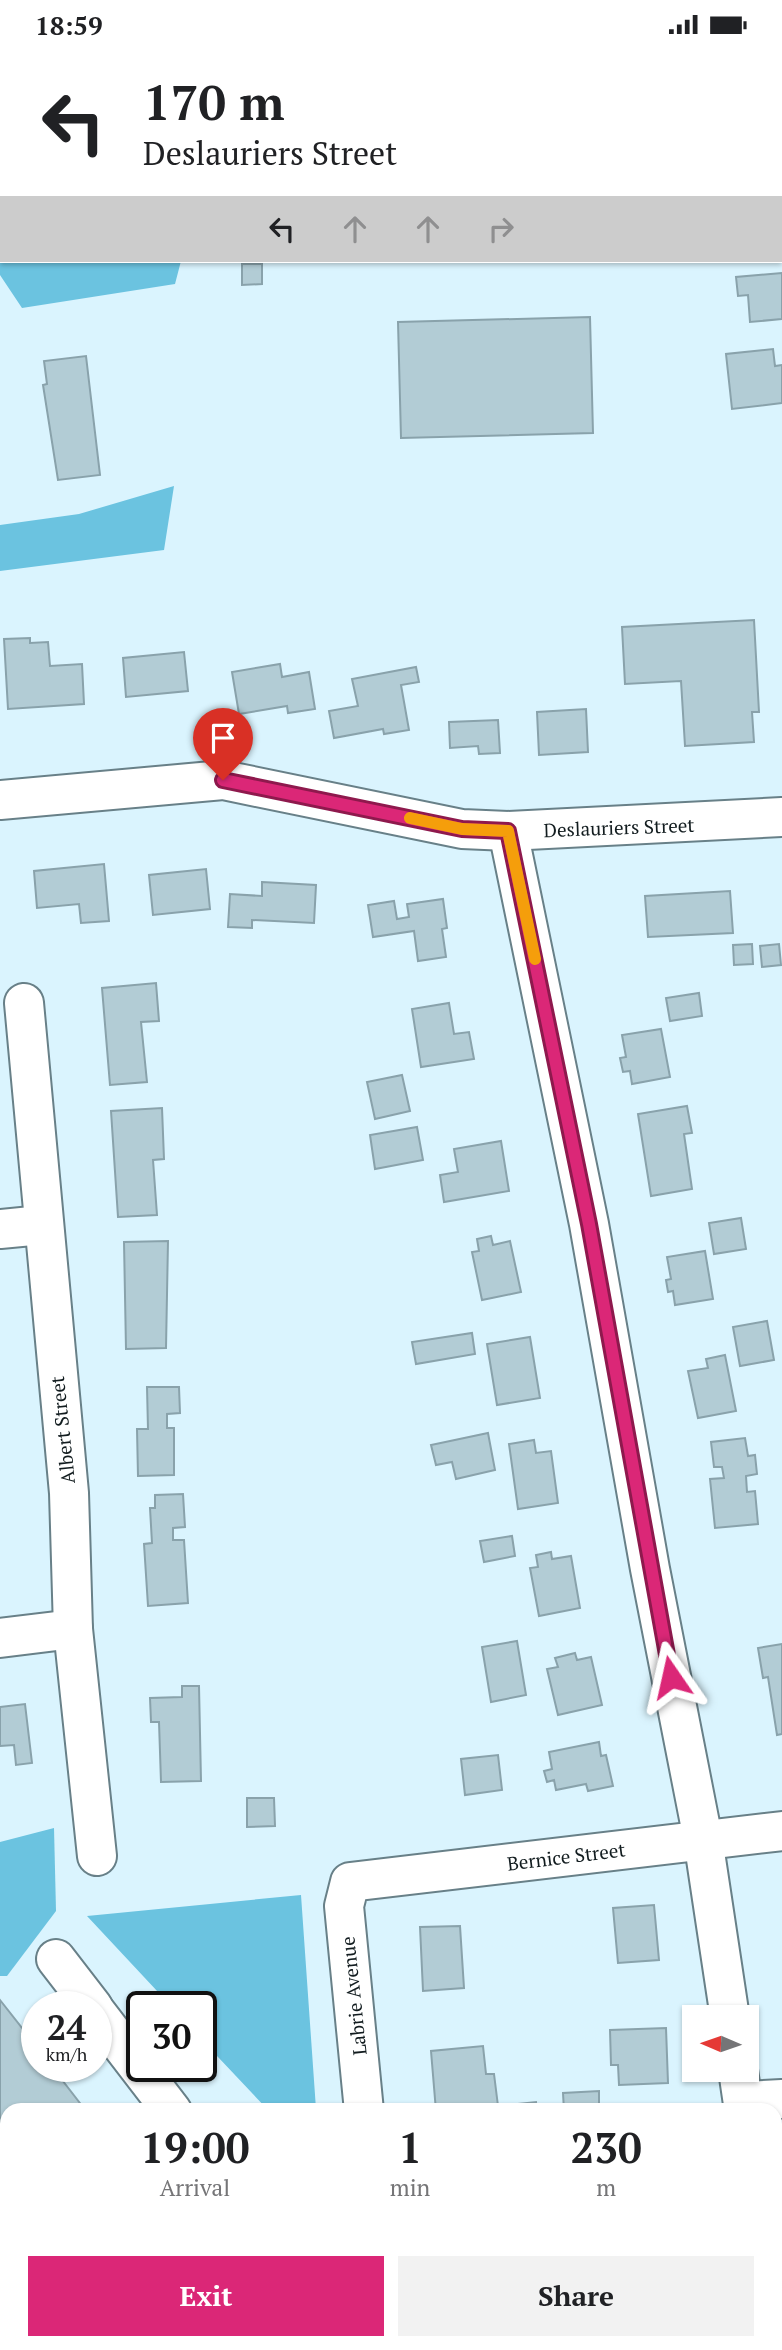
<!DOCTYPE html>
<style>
:root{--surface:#fff;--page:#f2f2f2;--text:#202124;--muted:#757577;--accent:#db2777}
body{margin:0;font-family:"PT Serif",serif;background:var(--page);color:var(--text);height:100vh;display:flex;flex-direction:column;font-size:26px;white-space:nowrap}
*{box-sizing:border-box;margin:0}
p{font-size:23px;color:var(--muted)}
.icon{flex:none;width:38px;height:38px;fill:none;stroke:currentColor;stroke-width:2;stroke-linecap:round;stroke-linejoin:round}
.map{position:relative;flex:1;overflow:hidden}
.panel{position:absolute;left:0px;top:2054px;width:782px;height:247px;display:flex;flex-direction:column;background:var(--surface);border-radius:21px 21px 0 0;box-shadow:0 2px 5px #0004}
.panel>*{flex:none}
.hud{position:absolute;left:0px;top:0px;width:782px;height:214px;box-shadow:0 2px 5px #0004;background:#fff;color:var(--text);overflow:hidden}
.needle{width:46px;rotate:272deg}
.fabs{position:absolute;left:682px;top:1956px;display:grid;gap:14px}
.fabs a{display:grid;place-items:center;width:77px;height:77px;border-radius:0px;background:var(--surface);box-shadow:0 2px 5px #0004;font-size:35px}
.speed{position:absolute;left:21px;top:1942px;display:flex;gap:14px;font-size:35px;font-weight:700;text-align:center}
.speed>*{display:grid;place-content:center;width:91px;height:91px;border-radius:50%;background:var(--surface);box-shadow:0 2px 5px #0004;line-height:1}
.speed small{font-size:18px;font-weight:400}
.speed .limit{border:4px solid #111;border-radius:10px;background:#fff;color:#111}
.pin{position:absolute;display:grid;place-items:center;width:60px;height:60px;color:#fff;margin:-72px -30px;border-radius:50% 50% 50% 0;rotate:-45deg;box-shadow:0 0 7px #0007}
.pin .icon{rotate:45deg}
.me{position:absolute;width:77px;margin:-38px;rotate:349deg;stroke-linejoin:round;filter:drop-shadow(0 0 5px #0008)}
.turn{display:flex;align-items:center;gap:24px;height:147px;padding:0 28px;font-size:32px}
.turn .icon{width:91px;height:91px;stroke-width:2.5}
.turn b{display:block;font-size:49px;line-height:60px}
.lanes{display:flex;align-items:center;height:66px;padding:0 28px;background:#0003;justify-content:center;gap:35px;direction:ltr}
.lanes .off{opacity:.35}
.eta{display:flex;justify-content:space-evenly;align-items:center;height:119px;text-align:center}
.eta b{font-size:42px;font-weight:700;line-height:49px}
.action{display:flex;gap:14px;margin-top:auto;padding:14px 28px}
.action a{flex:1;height:80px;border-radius:0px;background:var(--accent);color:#fff;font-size:28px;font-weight:700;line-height:80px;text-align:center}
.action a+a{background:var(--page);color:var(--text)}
.status{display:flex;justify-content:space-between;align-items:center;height:49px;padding:0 35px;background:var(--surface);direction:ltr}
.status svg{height:19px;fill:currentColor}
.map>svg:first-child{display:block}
.forest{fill:#6bc3e0}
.building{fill:#b2ccd5;stroke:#89a2ab;stroke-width:2}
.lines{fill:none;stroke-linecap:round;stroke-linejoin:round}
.minor-casing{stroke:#688088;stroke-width:42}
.minor{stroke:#fff;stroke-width:38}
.route-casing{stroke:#8e194d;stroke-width:18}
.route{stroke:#db2777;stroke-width:12}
.slow{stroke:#f59e0b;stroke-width:12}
.labels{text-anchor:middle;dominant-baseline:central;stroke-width:5;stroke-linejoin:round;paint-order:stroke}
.street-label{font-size:19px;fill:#121c1f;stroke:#fff}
</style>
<div class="status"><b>18:59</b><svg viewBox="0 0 49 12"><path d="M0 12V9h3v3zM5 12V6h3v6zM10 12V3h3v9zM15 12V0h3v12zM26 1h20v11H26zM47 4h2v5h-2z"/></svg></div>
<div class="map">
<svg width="782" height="2301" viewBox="0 0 782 2301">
<rect width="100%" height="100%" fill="#daf4fe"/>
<g class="forest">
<polygon points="0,148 2,212 181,212 175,235 22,259 0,226"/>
<polygon points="174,437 164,501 0,522 0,476 79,465"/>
<polygon points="54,1779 56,1862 7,1927 0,1927 0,1793"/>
<polygon points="301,1846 316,2060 268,2061 201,1990 201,1958 172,1958 87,1867"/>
<polygon points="97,2294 350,2294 350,2301 79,2301"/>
</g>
<g class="building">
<polygon points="589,0 693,0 694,2 589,2"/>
<polygon points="242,215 262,215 262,235 242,236"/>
<polygon points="782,224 782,270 750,273 748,246 738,247 736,228"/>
<polygon points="590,268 593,384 401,389 398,273"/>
<polygon points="773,300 775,317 782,316 782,354 732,360 726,305"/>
<polygon points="86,307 100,426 58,431 43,336 47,335 44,312"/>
<polygon points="754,571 759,663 752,663 754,693 685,697 681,632 625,635 622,578"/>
<polygon points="30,589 30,594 48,593 50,617 82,615 84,655 8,660 4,590"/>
<polygon points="184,603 188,642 126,648 123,609"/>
<polygon points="280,615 282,628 309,623 315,660 288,664 287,657 239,665 232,623"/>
<polygon points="416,618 419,633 401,636 409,681 384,685 383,680 334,689 329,662 358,657 352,630"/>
<polygon points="586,660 588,703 539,706 537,663"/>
<polygon points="498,671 500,704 479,705 478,697 450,699 449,673"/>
<polygon points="104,815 109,872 81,874 79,855 37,859 34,822"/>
<polygon points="206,820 210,860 153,866 149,826"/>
<polygon points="262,833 316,836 314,874 252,871 252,879 228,878 230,845 262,847"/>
<polygon points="730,842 733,884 648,888 645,847"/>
<polygon points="443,850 447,879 442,880 446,908 418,912 414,882 373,888 368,856 394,852 397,870 409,868 407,855"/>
<polygon points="752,895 753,915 734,916 733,896"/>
<polygon points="779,895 781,916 762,918 760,897"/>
<polygon points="156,934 159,972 141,973 147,1033 110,1036 102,939"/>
<polygon points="699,944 702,967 670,972 666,949"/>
<polygon points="449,954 454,985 469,983 474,1010 421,1018 412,960"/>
<polygon points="661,980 670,1028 632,1035 630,1022 623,1023 620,1009 626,1008 622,986"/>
<polygon points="402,1026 410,1062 375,1070 367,1033"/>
<polygon points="687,1057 692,1084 684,1085 692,1140 651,1147 638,1065"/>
<polygon points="162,1059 164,1110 153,1111 157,1166 118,1168 111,1062"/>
<polygon points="417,1078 423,1111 375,1120 370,1086"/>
<polygon points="501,1092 509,1142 444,1153 440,1126 458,1123 454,1100"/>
<polygon points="741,1169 746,1200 714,1205 709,1174"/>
<polygon points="491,1187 493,1196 510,1192 521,1243 482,1251 472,1203 479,1202 477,1190"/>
<polygon points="168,1192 166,1299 126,1300 124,1193"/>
<polygon points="705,1202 713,1250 675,1256 673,1242 668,1243 666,1231 671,1230 667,1208"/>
<polygon points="767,1272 774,1311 740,1317 733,1278"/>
<polygon points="472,1284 475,1305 416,1315 412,1293"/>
<polygon points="530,1288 540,1349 497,1356 487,1295"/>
<polygon points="725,1306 736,1362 698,1369 688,1322 708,1319 706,1310"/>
<polygon points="147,1338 179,1338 180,1364 167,1365 167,1379 174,1379 174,1426 138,1427 137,1380 148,1380"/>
<polygon points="488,1384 495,1421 456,1430 452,1413 436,1416 431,1396"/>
<polygon points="745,1389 748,1407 755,1406 757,1425 746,1427 747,1443 755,1442 758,1475 715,1479 710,1430 724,1429 722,1418 714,1418 711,1393"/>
<polygon points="534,1391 536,1404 551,1402 558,1454 518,1460 509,1395"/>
<polygon points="183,1445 185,1478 173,1479 173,1491 184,1491 188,1554 148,1557 144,1495 152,1494 150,1459 155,1459 155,1446"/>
<polygon points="512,1487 515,1507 484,1513 480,1492"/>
<polygon points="551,1503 552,1510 571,1507 580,1559 539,1567 530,1519 538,1518 536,1506"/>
<polygon points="517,1592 526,1646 491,1653 482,1598"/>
<polygon points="782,1595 782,1685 777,1686 768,1628 763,1629 758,1599"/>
<polygon points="575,1604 577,1611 591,1608 602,1656 558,1666 547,1620 558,1618 555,1609"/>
<polygon points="182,1637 199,1637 201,1732 161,1733 159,1673 151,1673 150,1649 182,1648"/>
<polygon points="25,1655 32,1714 16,1716 14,1696 0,1697 0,1658"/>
<polygon points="599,1693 601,1707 606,1706 613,1737 588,1742 586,1735 556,1741 554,1731 547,1733 544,1722 552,1720 549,1703"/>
<polygon points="498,1706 502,1741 465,1746 461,1710"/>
<polygon points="247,1749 274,1749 275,1777 247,1778"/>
<polygon points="654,1856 659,1911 618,1914 613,1859"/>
<polygon points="460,1877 464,1939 423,1942 420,1878"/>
<polygon points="0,1951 37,1998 37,2018 52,2018 86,2062 7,2062 7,2083 0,2074"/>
<polygon points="666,1979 668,2034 619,2036 618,2016 611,2016 610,1981"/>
<polygon points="483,1997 486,2025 494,2025 498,2057 536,2053 537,2062 436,2062 431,2002"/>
<polygon points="599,2042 599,2062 564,2062 563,2044"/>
<polygon points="7,2143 7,2239 0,2244 0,2149"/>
<polygon points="610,2294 641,2294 642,2301 610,2301"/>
</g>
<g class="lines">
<defs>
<g id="minor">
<polyline points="780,74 782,74"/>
<polyline points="0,751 223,731 462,780 508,782 782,768"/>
<polyline points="508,782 589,1175 650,1520 703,1790 730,1969"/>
<polyline points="24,954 69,1444 73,1580 97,1807"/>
<polyline points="0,1180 42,1176"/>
<polyline points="0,1589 73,1580"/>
<polyline points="56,1910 93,1958"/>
<polyline points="96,1963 172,2062"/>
<polyline points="738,2021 744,2062"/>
<polyline points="743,2052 782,2050"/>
<polyline points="364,2062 344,1857 350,1833 782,1782"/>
<polyline points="386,2294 387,2301"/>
<polyline points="767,2294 768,2301"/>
<polyline points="32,2301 40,2294"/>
</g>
</defs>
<use href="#minor" class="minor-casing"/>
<use href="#minor" class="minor"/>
</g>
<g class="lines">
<defs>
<polyline id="route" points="223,731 462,780 508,782 589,1175 671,1628"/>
</defs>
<use href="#route" class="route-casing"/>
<use href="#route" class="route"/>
<polyline class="slow" points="410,769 462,780 508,782 535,910"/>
</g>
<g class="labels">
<g class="street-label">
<text transform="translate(619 778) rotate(-2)">Deslauriers Street</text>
<text transform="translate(62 1381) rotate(-96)">Albert Street</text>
<text transform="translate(566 1807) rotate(-7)">Bernice Street</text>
<text transform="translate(353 1947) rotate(-96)">Labrie Avenue</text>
</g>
</g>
</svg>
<div class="fabs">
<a><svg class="needle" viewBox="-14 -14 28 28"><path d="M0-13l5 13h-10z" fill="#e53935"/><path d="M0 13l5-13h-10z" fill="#757577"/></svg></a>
</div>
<div class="speed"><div>24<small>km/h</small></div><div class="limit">30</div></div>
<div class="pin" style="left:223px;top:731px;background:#d93025"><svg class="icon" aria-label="arrive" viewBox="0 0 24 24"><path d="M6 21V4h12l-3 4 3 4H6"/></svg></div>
<svg class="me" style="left:671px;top:1628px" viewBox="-20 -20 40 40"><path d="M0-17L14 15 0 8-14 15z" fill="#db2777" stroke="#fff" stroke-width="4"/></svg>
<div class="hud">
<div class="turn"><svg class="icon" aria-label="left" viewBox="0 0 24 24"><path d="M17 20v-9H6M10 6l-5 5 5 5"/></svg><div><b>170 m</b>Deslauriers Street</div></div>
<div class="lanes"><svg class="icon" aria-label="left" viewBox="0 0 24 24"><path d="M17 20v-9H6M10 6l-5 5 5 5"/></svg><svg class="icon off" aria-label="ahead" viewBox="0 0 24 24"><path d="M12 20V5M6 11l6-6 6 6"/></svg><svg class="icon off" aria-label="ahead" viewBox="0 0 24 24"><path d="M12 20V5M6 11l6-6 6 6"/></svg><svg class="icon off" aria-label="right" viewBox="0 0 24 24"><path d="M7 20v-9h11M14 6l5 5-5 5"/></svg></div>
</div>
<section class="panel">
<div class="eta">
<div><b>19:00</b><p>Arrival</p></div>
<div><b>1</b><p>min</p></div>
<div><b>230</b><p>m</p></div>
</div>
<div class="action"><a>Exit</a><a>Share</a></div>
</section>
</div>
